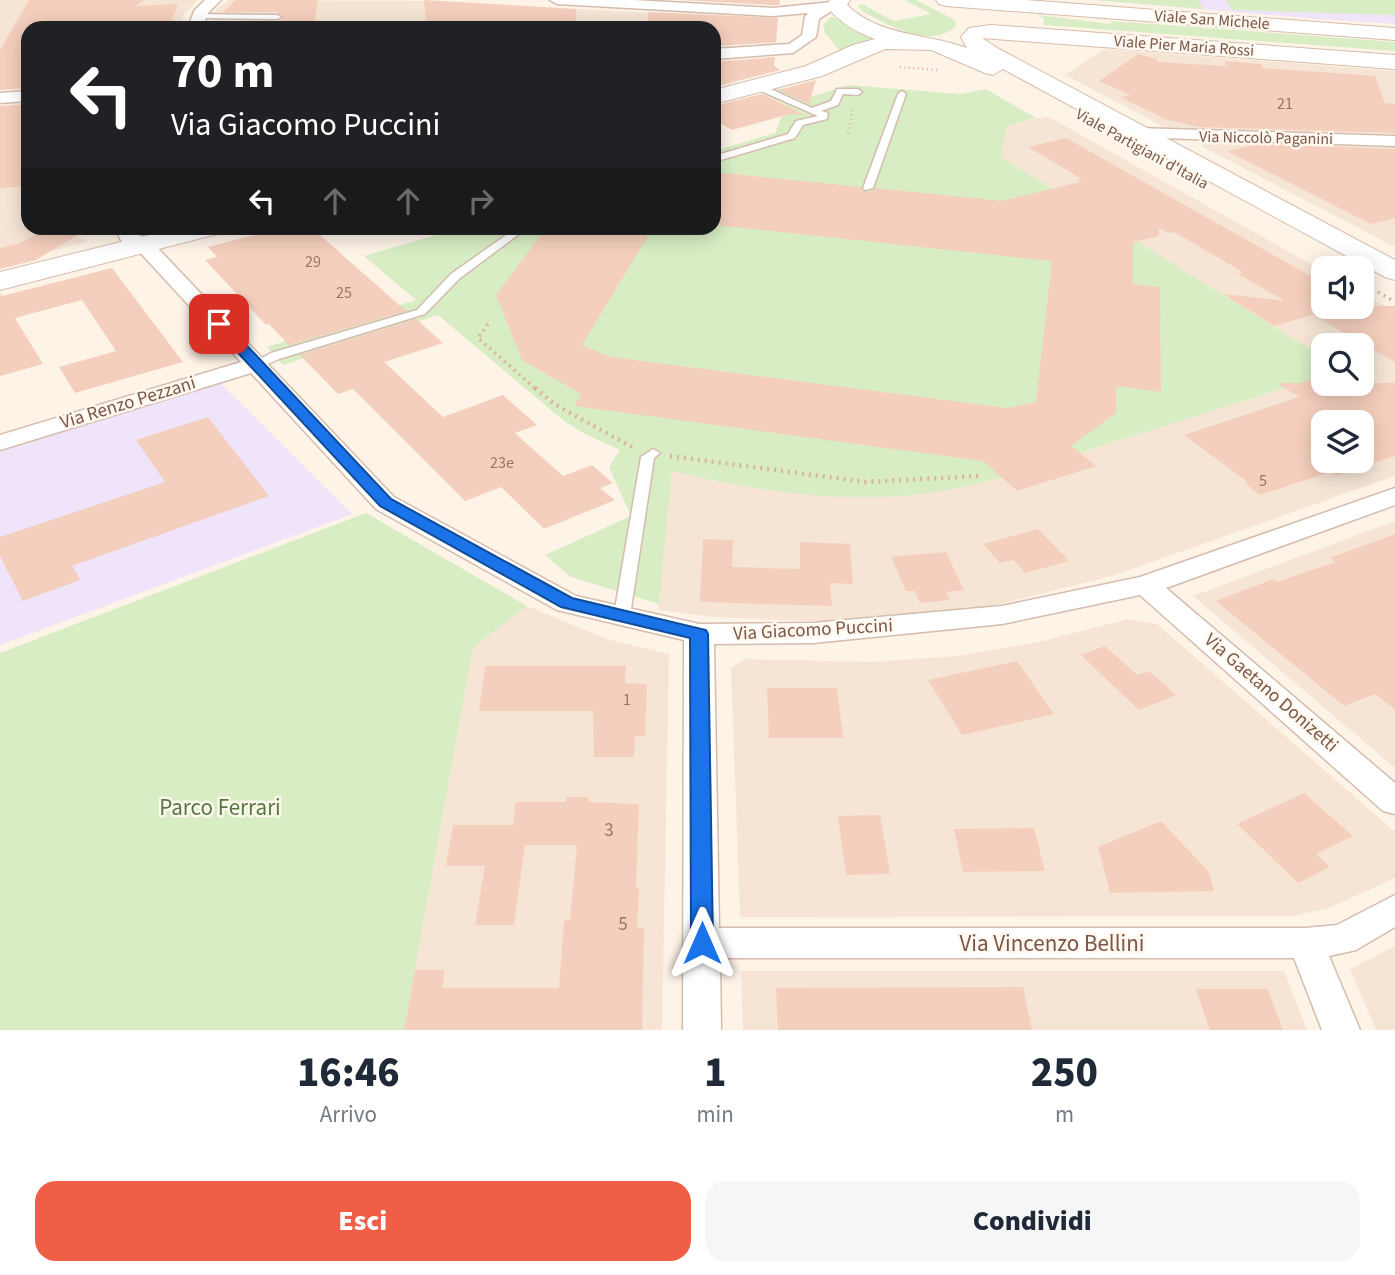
<!DOCTYPE html>
<html lang="it">
<meta charset="utf-8">
<style>
:root{--surface:#fff;--page:#f6f6f7;--text:#1f2937;--muted:#747a83;--accent:#ef5e45}
body{margin:0;font-family:"Source Sans 3",sans-serif;background:var(--page);color:var(--text);height:100vh;display:flex;flex-direction:column;font-size:26px;white-space:nowrap}
*{box-sizing:border-box;margin:0}
p{font-size:23px;color:var(--muted)}
.icon{flex:none;width:38px;height:38px;fill:none;stroke:currentColor;stroke-width:2;stroke-linecap:round;stroke-linejoin:round}
.map{position:relative;height:1030px;overflow:hidden}
.sheet{display:flex;flex-direction:column;background:var(--surface);flex:1}
.sheet>*{flex:none}
.hud{position:absolute;left:21px;top:21px;width:700px;height:214px;border-radius:21px;box-shadow:0 4px 18px #0003;background:#202124;color:#fff;overflow:hidden}
.fabs{position:absolute;left:1311px;top:256px;display:grid;gap:14px}
.fabs a{display:grid;place-items:center;width:63px;height:63px;border-radius:14px;background:var(--surface);box-shadow:0 4px 18px #0003;font-size:35px}
.pin{position:absolute;display:grid;place-items:center;width:60px;height:60px;color:#fff;margin:-30px;border-radius:14px;box-shadow:0 4px 10px #0006}
.me{position:absolute;width:77px;margin:-38px;rotate:0deg;stroke-linejoin:round;filter:drop-shadow(0 0 5px #0008)}
.turn{display:flex;align-items:center;gap:24px;height:147px;padding:0 35px;font-size:32px}
.turn .icon{width:91px;height:91px;stroke-width:2.5}
.turn b{display:block;font-size:49px;line-height:60px}
.lanes{display:flex;align-items:center;height:66px;padding:0 35px;background:#0003;justify-content:center;gap:35px;direction:ltr}
.lanes .off{opacity:.35}
.eta{display:flex;justify-content:space-evenly;align-items:center;height:119px;text-align:center}
.eta b{font-size:42px;font-weight:800;line-height:49px}
.action{display:flex;gap:14px;margin-top:auto;padding:14px 35px}
.action a{flex:1;height:80px;border-radius:21px;background:var(--accent);color:#fff;font-size:28px;font-weight:800;line-height:80px;text-align:center}
.action a+a{background:var(--page);color:var(--text)}
.map>svg:first-child{display:block}
.residential{fill:#f6e5d5;fill-rule:evenodd}
.education{fill:#f0e4fb}
.green{fill:#d8edc4}
.building{fill:#f5cfbd;fill-rule:evenodd}
.lines{fill:none;stroke-linecap:round;stroke-linejoin:round}
.lane-casing{stroke:#d4bcae;stroke-width:3}
.street-casing{stroke:#d4bcae;stroke-width:3}
.secondary-casing{stroke:#d7bcab;stroke-width:2}
.path-far2{stroke:#dbb29f;stroke-width:2.5;stroke-dasharray:1 3.5;stroke-linecap:butt}
.path-far1{stroke:#dbb29f;stroke-width:3.5;stroke-dasharray:2 4.5;stroke-linecap:butt}
.path{stroke:#dbb29f;stroke-width:4.5;stroke-dasharray:2 5;stroke-linecap:butt}
.lane{fill:#fff;fill-rule:evenodd}
.street{fill:#fff;fill-rule:evenodd}
.secondary{fill:#fff;fill-rule:evenodd}
.route{fill:#1a73e8;stroke:#114b97;stroke-width:2}
.labels{text-anchor:middle;dominant-baseline:central;stroke-width:5;stroke-linejoin:round;paint-order:stroke}
.far-street-label{font-size:16px;fill:#7a5749;stroke:#fff8ef}
.number-label{font-size:16px;fill:#997566}
.street-label{font-size:19px;fill:#7a5749;stroke:#fff8ef}
.near-number-label{font-size:19px;fill:#997566}
.near-park-label{font-size:23px;fill:#547a3d;stroke:#fff8ef}
.near-street-label{font-size:23px;fill:#7a5749;stroke:#fff8ef}
</style>
<div class="map">
<svg width="1395" height="1030" viewBox="0 0 1395 1030">
<rect width="100%" height="100%" fill="#fef3e7"/>
<g class="residential">
<polygon points="0,0 198,0 184,14 179,28 28,28 0,89"/>
<polygon points="228,0 430,1 778,20 776,43 714,46 714,28 211,28 213,18 218,17 273,19 283,16 276,14 216,13 216,10"/>
<polygon points="1104,49 1395,71 1395,134 1168,129 1065,75"/>
<polygon points="28,106 28,228 90,229 77,237 87,241 82,243 0,264 0,108"/>
<path d="M1047,116L1323,271V306H1362V293L1395,312V476L1112,576L984,608L828,622L714,617L658,610L672,471L737,485L808,494L877,497L934,492L1000,478L1323,376V383H1362V345H1323V357L1001,157L1007,126ZM1323,422H1362V460H1323Z"/>
<polygon points="1205,141 1395,146 1395,247 1201,146"/>
<polygon points="1395,521 1395,768 1193,596"/>
<polygon points="527,606 610,640 669,654 662,1030 404,1030 473,648"/>
<polygon points="1128,619 1157,624 1395,832 1395,878 1329,908 1292,916 740,917 731,668 745,659 872,662 958,656 1043,641"/>
<polygon points="1395,946 1395,1030 1376,1030 1350,969"/>
<polygon points="741,971 1284,971 1307,1030 743,1030"/>
</g>
<g class="education">
<polygon points="1094,0 1395,0 1395,24 1316,19"/>
<polygon points="219,382 352,514 0,645 0,452"/>
</g>
<g class="green">
<path d="M905,0H916L951,18L955,21L956,27C928,49 888,25 862,11L858,6L862,4L894,21L931,14Z"/>
<polygon points="1094,0 1199,0 1203,9"/>
<polygon points="1226,0 1395,0 1395,15 1232,10"/>
<polygon points="1038,15 1111,24 1112,21 1395,42 1395,51 1044,25 1044,19"/>
<polygon points="831,17 833,17 873,39 839,50 825,33 823,25"/>
<path d="M848,85L960,94L986,89L1036,118L1007,126L1001,157L1323,357V376C1247,400 1171,424 1095,448C1043,465 990,484 936,492C848,505 758,492 672,471L659,604L571,577L545,555L631,516L609,467L620,450L583,433L564,421L438,315L283,365L267,347L416,300L364,256L460,228H714V151L775,133L786,105L764,94L781,88L804,99Z"/>
<polygon points="366,513 527,606 473,648 404,1030 0,1030 0,653"/>
</g>
<g class="building">
<polygon points="29,0 144,0 135,6 178,4 169,28 28,28 28,88 0,90 0,50"/>
<polygon points="236,0 318,0 314,28 219,28 221,21 277,22 283,18 277,12 223,12"/>
<polygon points="424,0 576,9 576,28 427,28"/>
<polygon points="680,0 780,0 779,5 773,5"/>
<polygon points="648,12 778,18 776,42 714,46 714,28 648,28"/>
<polygon points="1138,54 1157,59 1158,62 1226,66 1225,61 1261,64 1262,68 1375,76 1385,103 1395,104 1395,133 1198,127 1165,119 1120,97 1130,95 1099,81"/>
<polygon points="775,57 774,66 780,70 714,87 714,62"/>
<polygon points="816,80 809,104 779,90"/>
<polygon points="762,94 805,115 790,114 732,130 714,120 714,106"/>
<polygon points="28,104 28,186 0,188 0,106"/>
<polygon points="1066,138 1323,283 1323,306 1395,306 1395,362 1313,315 1274,326 1223,294 1285,301 1238,274 1243,272 1174,232 1168,233 1159,228 1159,236 1133,242 1133,284 1160,287 1161,392 1116,386 1116,413 1071,446 1096,466 1017,491 983,461 574,406 581,394 522,360 496,295 546,228 644,228 642,230 651,231 582,345 611,357 1007,408 1036,402 1052,261 714,225 714,172 861,187 866,193 876,188 1001,201 1080,182 1076,180 1082,179 1028,147"/>
<polygon points="1259,144 1395,149 1395,218 1371,224 1227,151"/>
<polygon points="47,228 89,228 36,260 0,269 0,248 21,243"/>
<polygon points="282,228 312,228 406,311 289,345 269,324 266,325 205,260 217,257 208,247"/>
<polygon points="112,268 183,362 75,393 59,367 116,351 82,300 15,318 43,364 0,376 0,293 2,296"/>
<polygon points="416,319 443,343 384,362 443,417 503,395 537,425 515,433 563,476 592,465 613,483 600,488 615,500 544,529 501,487 465,501 353,389 338,394 300,355"/>
<path d="M1323,376V383H1395V456L1336,476L1330,472L1260,495L1246,484L1245,480L1184,435L1299,397L1277,383H1300ZM1323,422H1362V460H1323Z"/>
<polygon points="208,417 269,496 72,566 80,580 23,601 0,556 0,537 165,482 136,440"/>
<polygon points="1038,529 1069,561 1025,573 1013,560 1000,563 983,544"/>
<polygon points="1395,534 1395,710 1375,694 1344,706 1216,601 1273,579 1277,582 1335,562 1330,558"/>
<polygon points="703,539 733,540 732,567 800,569 800,542 850,544 853,584 830,583 832,606 700,602"/>
<polygon points="946,552 964,590 946,592 950,600 920,603 915,591 906,591 891,557"/>
<polygon points="1105,646 1137,675 1149,671 1176,695 1139,710 1081,655"/>
<polygon points="1017,661 1054,714 962,735 928,680"/>
<polygon points="485,666 626,666 625,683 647,684 645,736 635,736 634,757 594,757 593,711 479,711"/>
<polygon points="767,688 837,688 843,738 769,738"/>
<polygon points="1304,793 1353,836 1316,854 1330,867 1298,883 1237,824"/>
<polygon points="566,797 589,797 588,802 639,804 636,887 639,887 637,928 644,928 642,1030 404,1030 415,970 445,970 442,988 559,988 564,921 570,920 577,845 525,845 514,925 475,925 485,866 446,866 453,825 513,825 515,804 518,802 566,802"/>
<polygon points="880,815 890,874 846,875 838,816"/>
<polygon points="1161,821 1209,872 1214,891 1110,893 1098,847"/>
<polygon points="1034,828 1045,871 963,872 954,829"/>
<polygon points="1023,987 1032,1030 778,1030 776,988"/>
<polygon points="1196,989 1268,989 1283,1030 1210,1030"/>
</g>
<g class="lines">
<defs>
<g id="lane">
<polygon points="196,14 277,15 281,17 277,19 199,18 196,18"/>
<polygon points="754,84 760,84 812,108 831,101 837,89 858,89 862,92 858,95 843,94 838,105 821,111 828,113 827,119 803,125 795,138 714,162 714,156 788,134 796,121 818,116 754,88"/>
<polygon points="902,91 906,94 873,188 865,190 863,188 898,94"/>
<polygon points="516,228 527,228 459,279 425,314 279,359 261,367 253,367 251,364 271,353 417,310 451,274"/>
<polygon points="653,449 660,453 654,458 630,615 622,620 614,615 641,457"/>
</g>
<g id="street">
<polygon points="205,0 221,0 208,13 202,28 188,28 194,11"/>
<polygon points="550,0 634,0 773,8 832,2 839,6 819,19 816,37 793,53 714,59 714,49 789,44 802,35 805,17 808,13 773,16 557,4"/>
<polygon points="28,91 28,101 0,103 0,93"/>
<polygon points="1138,128 1395,136 1395,146 1132,137 1129,133 1132,129"/>
<polygon points="119,228 133,228 137,234 150,240 394,497 576,596 699,624 813,623 1002,606 1140,577 1395,488 1395,505 1166,588 1395,783 1395,814 1383,811 1140,595 1002,624 813,643 714,644 719,928 1306,928 1337,925 1395,895 1395,927 1356,950 1329,956 1360,1030 1322,1030 1294,958 720,958 721,1030 683,1030 684,640 557,610 376,509 251,373 0,450 0,435 241,362 136,248 122,242 116,231"/>
</g>
<g id="secondary">
<path d="M830,0H850L847,5C880,37 927,33 967,48L961,37L969,28L991,25L1395,55V69L982,38L999,49L1395,260V280L1385,277L1003,69L993,75L985,73L931,50L885,49L822,76L714,104V90L806,66L853,45L875,39C856,32 839,23 827,6Z"/>
<polygon points="936,0 1025,0 1395,28 1395,40 946,6 939,4"/>
<polygon points="177,228 221,228 217,234 0,290 0,272"/>
</g>
</defs>
<use href="#lane" class="lane-casing"/>
<use href="#street" class="street-casing"/>
<use href="#secondary" class="secondary-casing"/>
<g class="path-far2">
<polyline points="900,67 937,70"/>
<polyline points="848,133 853,110"/>
</g>
<g class="path-far1">
<polyline points="1378,292 1395,302"/>
<polyline points="488,324 478,338 537,390"/>
</g>
<g class="path">
<polyline points="535,388 554,404 632,447"/>
<polyline points="670,456 866,482 979,476"/>
</g>
<use href="#lane" class="lane"/>
<use href="#street" class="street"/>
<use href="#secondary" class="secondary"/>
</g>
<polygon class="route" points="219,320 224,321 391,499 572,598 706,630 708,634 713,943 710,949 702,952 694,949 691,943 690,638 561,607 380,506 214,327 214,321"/>
<g class="labels">
<g class="far-street-label">
<text transform="translate(1212 20) rotate(4)">Viale San Michele</text>
<text transform="translate(1184 46) rotate(4)">Viale Pier Maria Rossi</text>
<text transform="translate(1266 138) rotate(1)">Via Niccolò Paganini</text>
<text transform="translate(1142 149) rotate(29)">Viale Partigiani d'Italia</text>
</g>
<g class="number-label">
<text x="1285" y="104">21</text>
<text x="313" y="262">29</text>
<text x="344" y="293">25</text>
<text x="502" y="463">23e</text>
<text x="1263" y="481">5</text>
<text x="627" y="700">1</text>
</g>
<g class="street-label">
<text transform="translate(128 403) rotate(-17)">Via Renzo Pezzani</text>
<text transform="translate(813 630) rotate(-3)">Via Giacomo Puccini</text>
<text transform="translate(1271 693) rotate(41)">Via Gaetano Donizetti</text>
</g>
<g class="near-number-label">
<text x="609" y="830">3</text>
<text x="623" y="924">5</text>
</g>
<g class="near-park-label">
<text x="220" y="807">Parco Ferrari</text>
</g>
<g class="near-street-label">
<text x="1052" y="943">Via Vincenzo Bellini</text>
</g>
</g>
</svg>
<div class="fabs">
<a><svg class="icon" aria-label="sound" viewBox="0 0 24 24"><path d="M4 9h4l5-4v14l-5-4H4zM17 9q2 3 0 6"/></svg></a>
<a><svg class="icon" aria-label="search" viewBox="0 0 24 24"><circle cx="10" cy="10" r="6"/><path d="M15 15l6 6"/></svg></a>
<a><svg class="icon" aria-label="layers" viewBox="0 0 24 24"><path d="M12 4l9 5-9 5-9-5zM3 14l9 5 9-5"/></svg></a>
</div>
<div class="pin" style="left:219px;top:324px;background:#d93025"><svg class="icon" aria-label="arrive" viewBox="0 0 24 24"><path d="M6 21V4h12l-3 4 3 4H6"/></svg></div>
<svg class="me" style="left:702px;top:943px" viewBox="-20 -20 40 40"><path d="M0-17L14 15 0 8-14 15z" fill="#1a73e8" stroke="#fff" stroke-width="4"/></svg>
<div class="hud">
<div class="turn"><svg class="icon" aria-label="left" viewBox="0 0 24 24"><path d="M17 20v-9H6M10 6l-5 5 5 5"/></svg><div><b>70 m</b>Via Giacomo Puccini</div></div>
<div class="lanes"><svg class="icon" aria-label="left" viewBox="0 0 24 24"><path d="M17 20v-9H6M10 6l-5 5 5 5"/></svg><svg class="icon off" aria-label="ahead" viewBox="0 0 24 24"><path d="M12 20V5M6 11l6-6 6 6"/></svg><svg class="icon off" aria-label="ahead" viewBox="0 0 24 24"><path d="M12 20V5M6 11l6-6 6 6"/></svg><svg class="icon off" aria-label="right" viewBox="0 0 24 24"><path d="M7 20v-9h11M14 6l5 5-5 5"/></svg></div>
</div>
</div>
<section class="sheet">
<div class="eta">
<div><b>16:46</b><p>Arrivo</p></div>
<div><b>1</b><p>min</p></div>
<div><b>250</b><p>m</p></div>
</div>
<div class="action"><a>Esci</a><a>Condividi</a></div>
</section>
